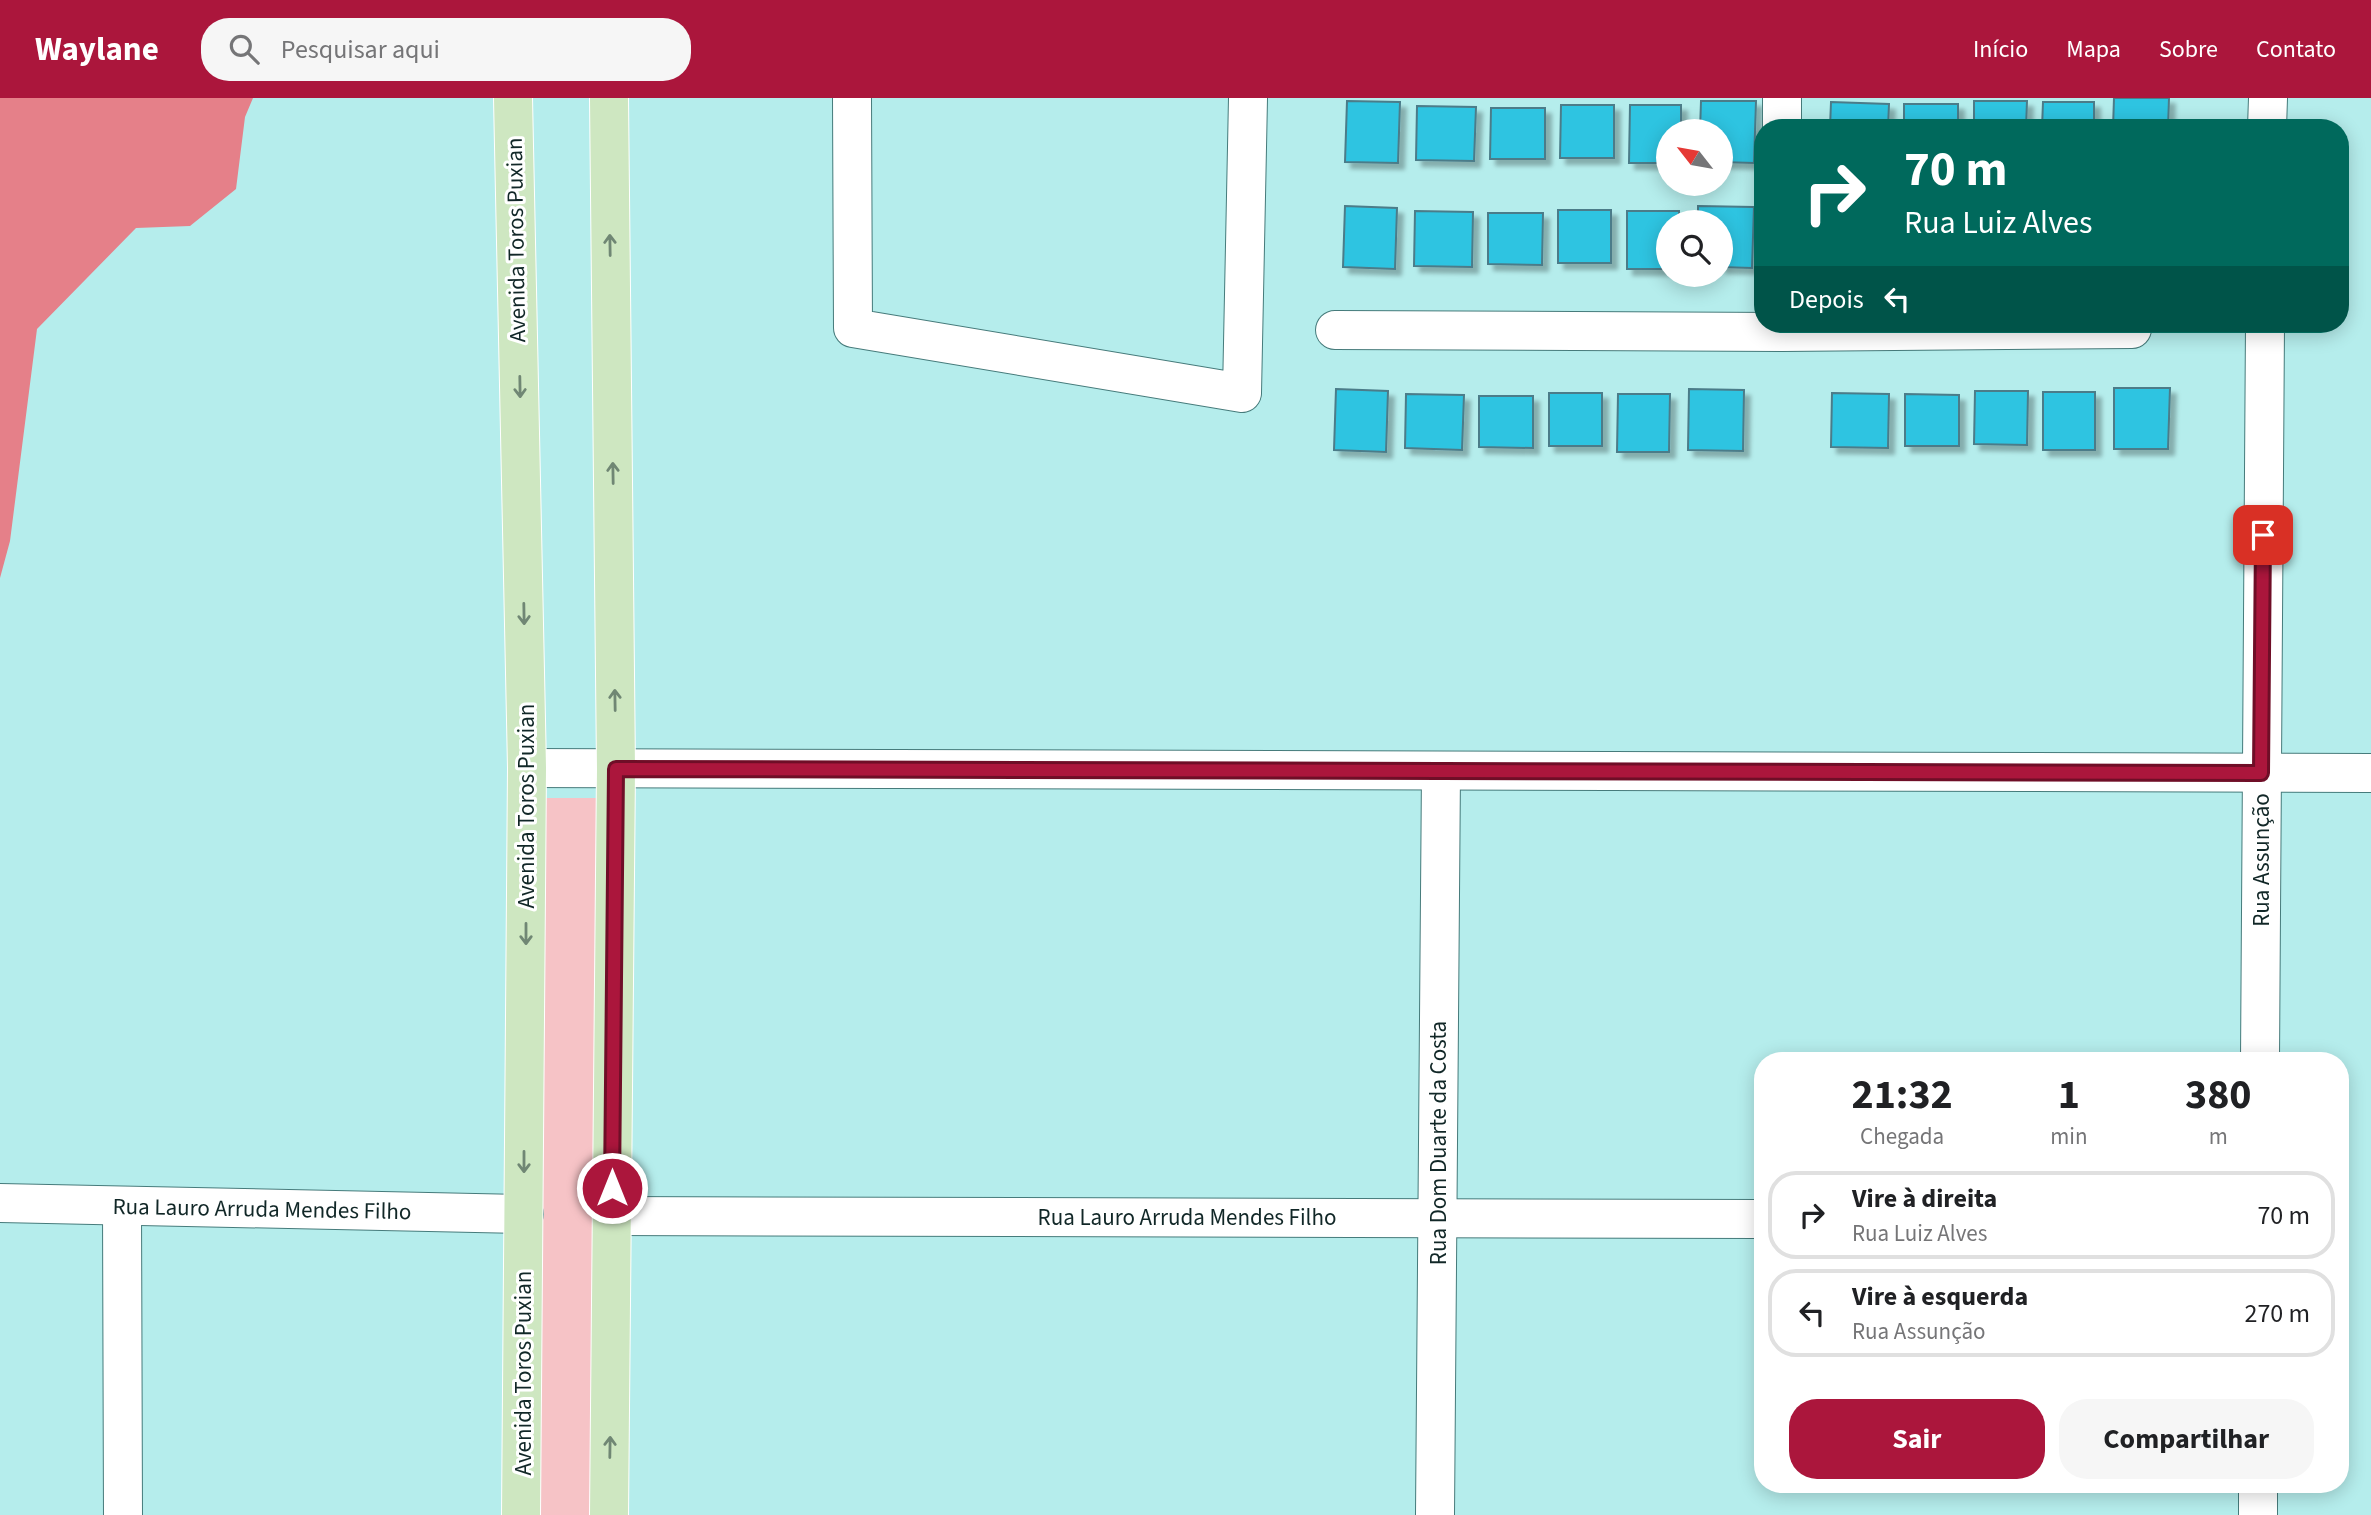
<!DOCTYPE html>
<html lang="pt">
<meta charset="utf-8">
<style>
:root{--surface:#fff;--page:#f6f6f6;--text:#202124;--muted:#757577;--line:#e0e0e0;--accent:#ab163c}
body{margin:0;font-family:"Source Sans 3",sans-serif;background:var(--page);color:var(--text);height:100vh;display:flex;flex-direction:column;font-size:26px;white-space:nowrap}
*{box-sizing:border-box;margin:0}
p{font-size:23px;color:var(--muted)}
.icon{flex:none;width:38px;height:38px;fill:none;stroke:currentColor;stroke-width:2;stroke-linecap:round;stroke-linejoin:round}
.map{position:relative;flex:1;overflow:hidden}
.panel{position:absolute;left:1754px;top:954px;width:595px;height:441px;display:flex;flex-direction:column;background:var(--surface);border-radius:28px;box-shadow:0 4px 18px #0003}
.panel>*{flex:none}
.guide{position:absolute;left:1754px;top:21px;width:595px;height:214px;border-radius:28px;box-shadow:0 4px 18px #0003;background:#00695c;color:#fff;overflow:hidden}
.needle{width:46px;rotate:301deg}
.buttons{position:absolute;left:1656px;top:21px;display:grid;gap:14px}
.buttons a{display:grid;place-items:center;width:77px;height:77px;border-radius:50%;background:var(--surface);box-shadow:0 4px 18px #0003;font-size:35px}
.pin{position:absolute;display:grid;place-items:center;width:60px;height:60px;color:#fff;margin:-30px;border-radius:14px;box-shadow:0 4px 10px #0006}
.me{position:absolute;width:77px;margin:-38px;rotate:0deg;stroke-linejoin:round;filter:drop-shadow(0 0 5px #0008)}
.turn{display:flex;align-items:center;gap:24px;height:147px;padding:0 35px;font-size:32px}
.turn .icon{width:91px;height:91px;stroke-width:2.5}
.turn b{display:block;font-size:49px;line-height:60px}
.then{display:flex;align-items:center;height:66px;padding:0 35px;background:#0003;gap:14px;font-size:26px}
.eta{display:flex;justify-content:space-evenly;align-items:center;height:119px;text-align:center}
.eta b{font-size:42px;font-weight:700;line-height:49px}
.primary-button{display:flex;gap:14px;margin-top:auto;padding:14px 35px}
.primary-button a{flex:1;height:80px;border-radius:28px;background:var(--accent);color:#fff;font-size:28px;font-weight:700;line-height:80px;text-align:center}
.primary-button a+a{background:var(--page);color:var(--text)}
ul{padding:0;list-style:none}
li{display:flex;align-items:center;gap:21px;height:88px;margin:0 14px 10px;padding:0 21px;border:4px solid var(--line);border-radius:28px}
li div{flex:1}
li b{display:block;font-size:26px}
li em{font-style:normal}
header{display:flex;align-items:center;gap:42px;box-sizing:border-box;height:98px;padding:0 35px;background:var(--accent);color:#fff}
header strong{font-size:33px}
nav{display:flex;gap:38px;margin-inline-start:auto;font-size:24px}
.search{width:490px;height:63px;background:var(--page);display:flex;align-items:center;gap:18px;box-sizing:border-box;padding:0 24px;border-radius:28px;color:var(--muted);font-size:26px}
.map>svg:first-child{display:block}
.green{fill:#f6c3c6}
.forest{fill:#e58089}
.building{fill:#2ec4e1;stroke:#4b7c89;stroke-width:2;filter:url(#shadow)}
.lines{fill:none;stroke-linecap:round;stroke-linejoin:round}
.minor-casing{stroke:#467b7b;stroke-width:40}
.major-casing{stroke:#fff;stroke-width:40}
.minor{stroke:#fff;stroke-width:38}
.major{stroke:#cee7c1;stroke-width:38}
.oneway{stroke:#708774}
.route-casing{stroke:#6f0e27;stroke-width:18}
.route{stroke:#ab163c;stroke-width:12}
.labels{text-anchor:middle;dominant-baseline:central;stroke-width:6;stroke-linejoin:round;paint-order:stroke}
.street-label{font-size:23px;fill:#112727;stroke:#fff}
</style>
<header>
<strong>Waylane</strong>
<div class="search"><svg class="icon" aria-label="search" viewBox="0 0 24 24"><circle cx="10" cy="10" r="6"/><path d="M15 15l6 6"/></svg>Pesquisar aqui</div>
<nav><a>Início</a><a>Mapa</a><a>Sobre</a><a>Contato</a></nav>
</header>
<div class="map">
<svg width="2371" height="1417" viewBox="0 0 2371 1417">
<defs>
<filter id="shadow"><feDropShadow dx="6" dy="6" stdDeviation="2" flood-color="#0004"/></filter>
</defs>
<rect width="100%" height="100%" fill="#b5edec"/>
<polygon class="green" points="541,700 599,700 599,1417 534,1417"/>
<polygon class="forest" points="0,0 253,0 245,19 236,91 190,128 136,130 37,231 10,443 0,480"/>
<g class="building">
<polygon points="2114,0 2169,0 2168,30 2113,30"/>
<polygon points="1347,3 1400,4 1398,65 1345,64"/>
<polygon points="1701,3 1756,3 1754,65 1720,64 1720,33 1700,33"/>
<polygon points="1974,3 2027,3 2026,30 1974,30"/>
<polygon points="1831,4 1889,6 1888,30 1830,30"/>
<polygon points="2043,4 2094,4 2094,30 2042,30"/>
<rect x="1904" y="6" width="54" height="24"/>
<polygon points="1561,7 1614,7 1614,60 1560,60"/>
<polygon points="1630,7 1681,7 1681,33 1668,33 1668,65 1629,65"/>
<polygon points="1417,8 1476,9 1474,63 1416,62"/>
<polygon points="1491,10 1545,10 1545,61 1490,61"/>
<polygon points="1345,108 1397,110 1395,171 1343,169"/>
<polygon points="1698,108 1754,109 1752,170 1720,169 1720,124 1698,124"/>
<rect x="1558" y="112" width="53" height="53"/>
<polygon points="1415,113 1473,114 1472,169 1414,168"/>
<polygon points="1627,113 1679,113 1679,124 1668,124 1668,171 1627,171"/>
<polygon points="1488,115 1543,115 1542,167 1488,166"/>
<polygon points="2114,290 2170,290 2168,351 2114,351"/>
<polygon points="1336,291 1388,293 1386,354 1334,352"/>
<polygon points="1689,291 1744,292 1743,353 1688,352"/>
<polygon points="1975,293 2028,293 2027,347 1974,346"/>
<rect x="2043" y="294" width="52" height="58"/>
<rect x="1549" y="295" width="53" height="53"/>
<polygon points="1832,295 1889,296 1888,350 1831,349"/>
<polygon points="1406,296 1464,297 1462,352 1405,350"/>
<polygon points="1618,296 1670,296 1669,354 1617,354"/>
<polygon points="1905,296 1959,297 1959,348 1905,348"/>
<polygon points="1479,298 1533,298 1533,350 1479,349"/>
</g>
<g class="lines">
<defs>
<g id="minor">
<polyline points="852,0 853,230 1242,295 1248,0"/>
<polyline points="1782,0 1782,30"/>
<polyline points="2267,30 2268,0"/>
<polyline points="1335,232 1783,234 2132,231"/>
<polyline points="527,670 2371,675"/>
<polyline points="2260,962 2265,226"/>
<polyline points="0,1105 524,1116"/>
<polyline points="122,1108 123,1417"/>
<polyline points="612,1118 1762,1121"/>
<polyline points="1435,1417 1441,673"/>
<polyline points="2258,1417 2258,1386"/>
</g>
<g id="major">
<polyline points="513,0 527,670 521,1417"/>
<polyline points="609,0 616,671 609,1417"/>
</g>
</defs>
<use href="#minor" class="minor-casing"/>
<use href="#major" class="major-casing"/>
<use href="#minor" class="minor"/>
<use href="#major" class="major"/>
</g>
<defs><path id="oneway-shaft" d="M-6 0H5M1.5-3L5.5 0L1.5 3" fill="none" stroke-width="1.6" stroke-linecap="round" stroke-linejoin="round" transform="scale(1.75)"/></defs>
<g class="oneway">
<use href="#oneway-shaft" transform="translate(610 147) rotate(-91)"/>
<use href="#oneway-shaft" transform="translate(520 289) rotate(89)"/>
<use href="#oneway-shaft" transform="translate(613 375) rotate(-91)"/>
<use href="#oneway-shaft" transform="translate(524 516) rotate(89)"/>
<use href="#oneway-shaft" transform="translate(615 602) rotate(-91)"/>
<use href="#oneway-shaft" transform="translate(526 836) rotate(90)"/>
<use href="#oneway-shaft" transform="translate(524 1064) rotate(90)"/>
<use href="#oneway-shaft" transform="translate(610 1349) rotate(-89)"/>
</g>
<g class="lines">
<defs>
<polyline id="route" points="612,1090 616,671 2261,675 2263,437"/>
</defs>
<use href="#route" class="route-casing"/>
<use href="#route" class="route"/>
</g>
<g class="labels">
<g class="street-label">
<text transform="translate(516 142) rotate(-91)">Avenida Toros Puxian</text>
<text transform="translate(526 708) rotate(-90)">Avenida Toros Puxian</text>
<text transform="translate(2261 762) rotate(-90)">Rua Assunção</text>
<text transform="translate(1438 1045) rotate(-90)">Rua Dom Duarte da Costa</text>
<text transform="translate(262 1111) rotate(1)">Rua Lauro Arruda Mendes Filho</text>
<text x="1187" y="1119">Rua Lauro Arruda Mendes Filho</text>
<text transform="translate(523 1275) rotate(-90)">Avenida Toros Puxian</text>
</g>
</g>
</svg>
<div class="buttons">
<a><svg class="needle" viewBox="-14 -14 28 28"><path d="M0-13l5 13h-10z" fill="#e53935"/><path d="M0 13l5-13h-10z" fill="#757577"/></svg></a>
<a><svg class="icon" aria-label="search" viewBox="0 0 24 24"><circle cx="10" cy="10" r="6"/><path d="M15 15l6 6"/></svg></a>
</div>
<div class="pin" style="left:2263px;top:437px;background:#d93025"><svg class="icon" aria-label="arrive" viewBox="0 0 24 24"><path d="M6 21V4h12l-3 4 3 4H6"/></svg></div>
<svg class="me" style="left:612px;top:1090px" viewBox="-20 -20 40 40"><circle r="17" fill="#ab163c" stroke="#fff" stroke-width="3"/><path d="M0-11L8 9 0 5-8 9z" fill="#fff"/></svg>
<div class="guide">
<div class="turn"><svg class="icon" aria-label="right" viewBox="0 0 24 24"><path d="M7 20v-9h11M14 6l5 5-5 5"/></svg><div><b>70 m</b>Rua Luiz Alves</div></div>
<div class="then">Depois<svg class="icon" aria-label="left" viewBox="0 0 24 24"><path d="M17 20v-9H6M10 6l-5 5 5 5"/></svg></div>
</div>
<section class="panel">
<div class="eta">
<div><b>21:32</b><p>Chegada</p></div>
<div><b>1</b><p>min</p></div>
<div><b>380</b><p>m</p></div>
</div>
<ul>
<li><svg class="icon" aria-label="right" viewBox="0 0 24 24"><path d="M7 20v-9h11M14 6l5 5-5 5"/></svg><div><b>Vire à direita</b><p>Rua Luiz Alves</p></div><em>70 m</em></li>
<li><svg class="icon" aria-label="left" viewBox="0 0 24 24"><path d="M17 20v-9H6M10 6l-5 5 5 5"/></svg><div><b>Vire à esquerda</b><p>Rua Assunção</p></div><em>270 m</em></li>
</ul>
<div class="primary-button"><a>Sair</a><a>Compartilhar</a></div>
</section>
</div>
